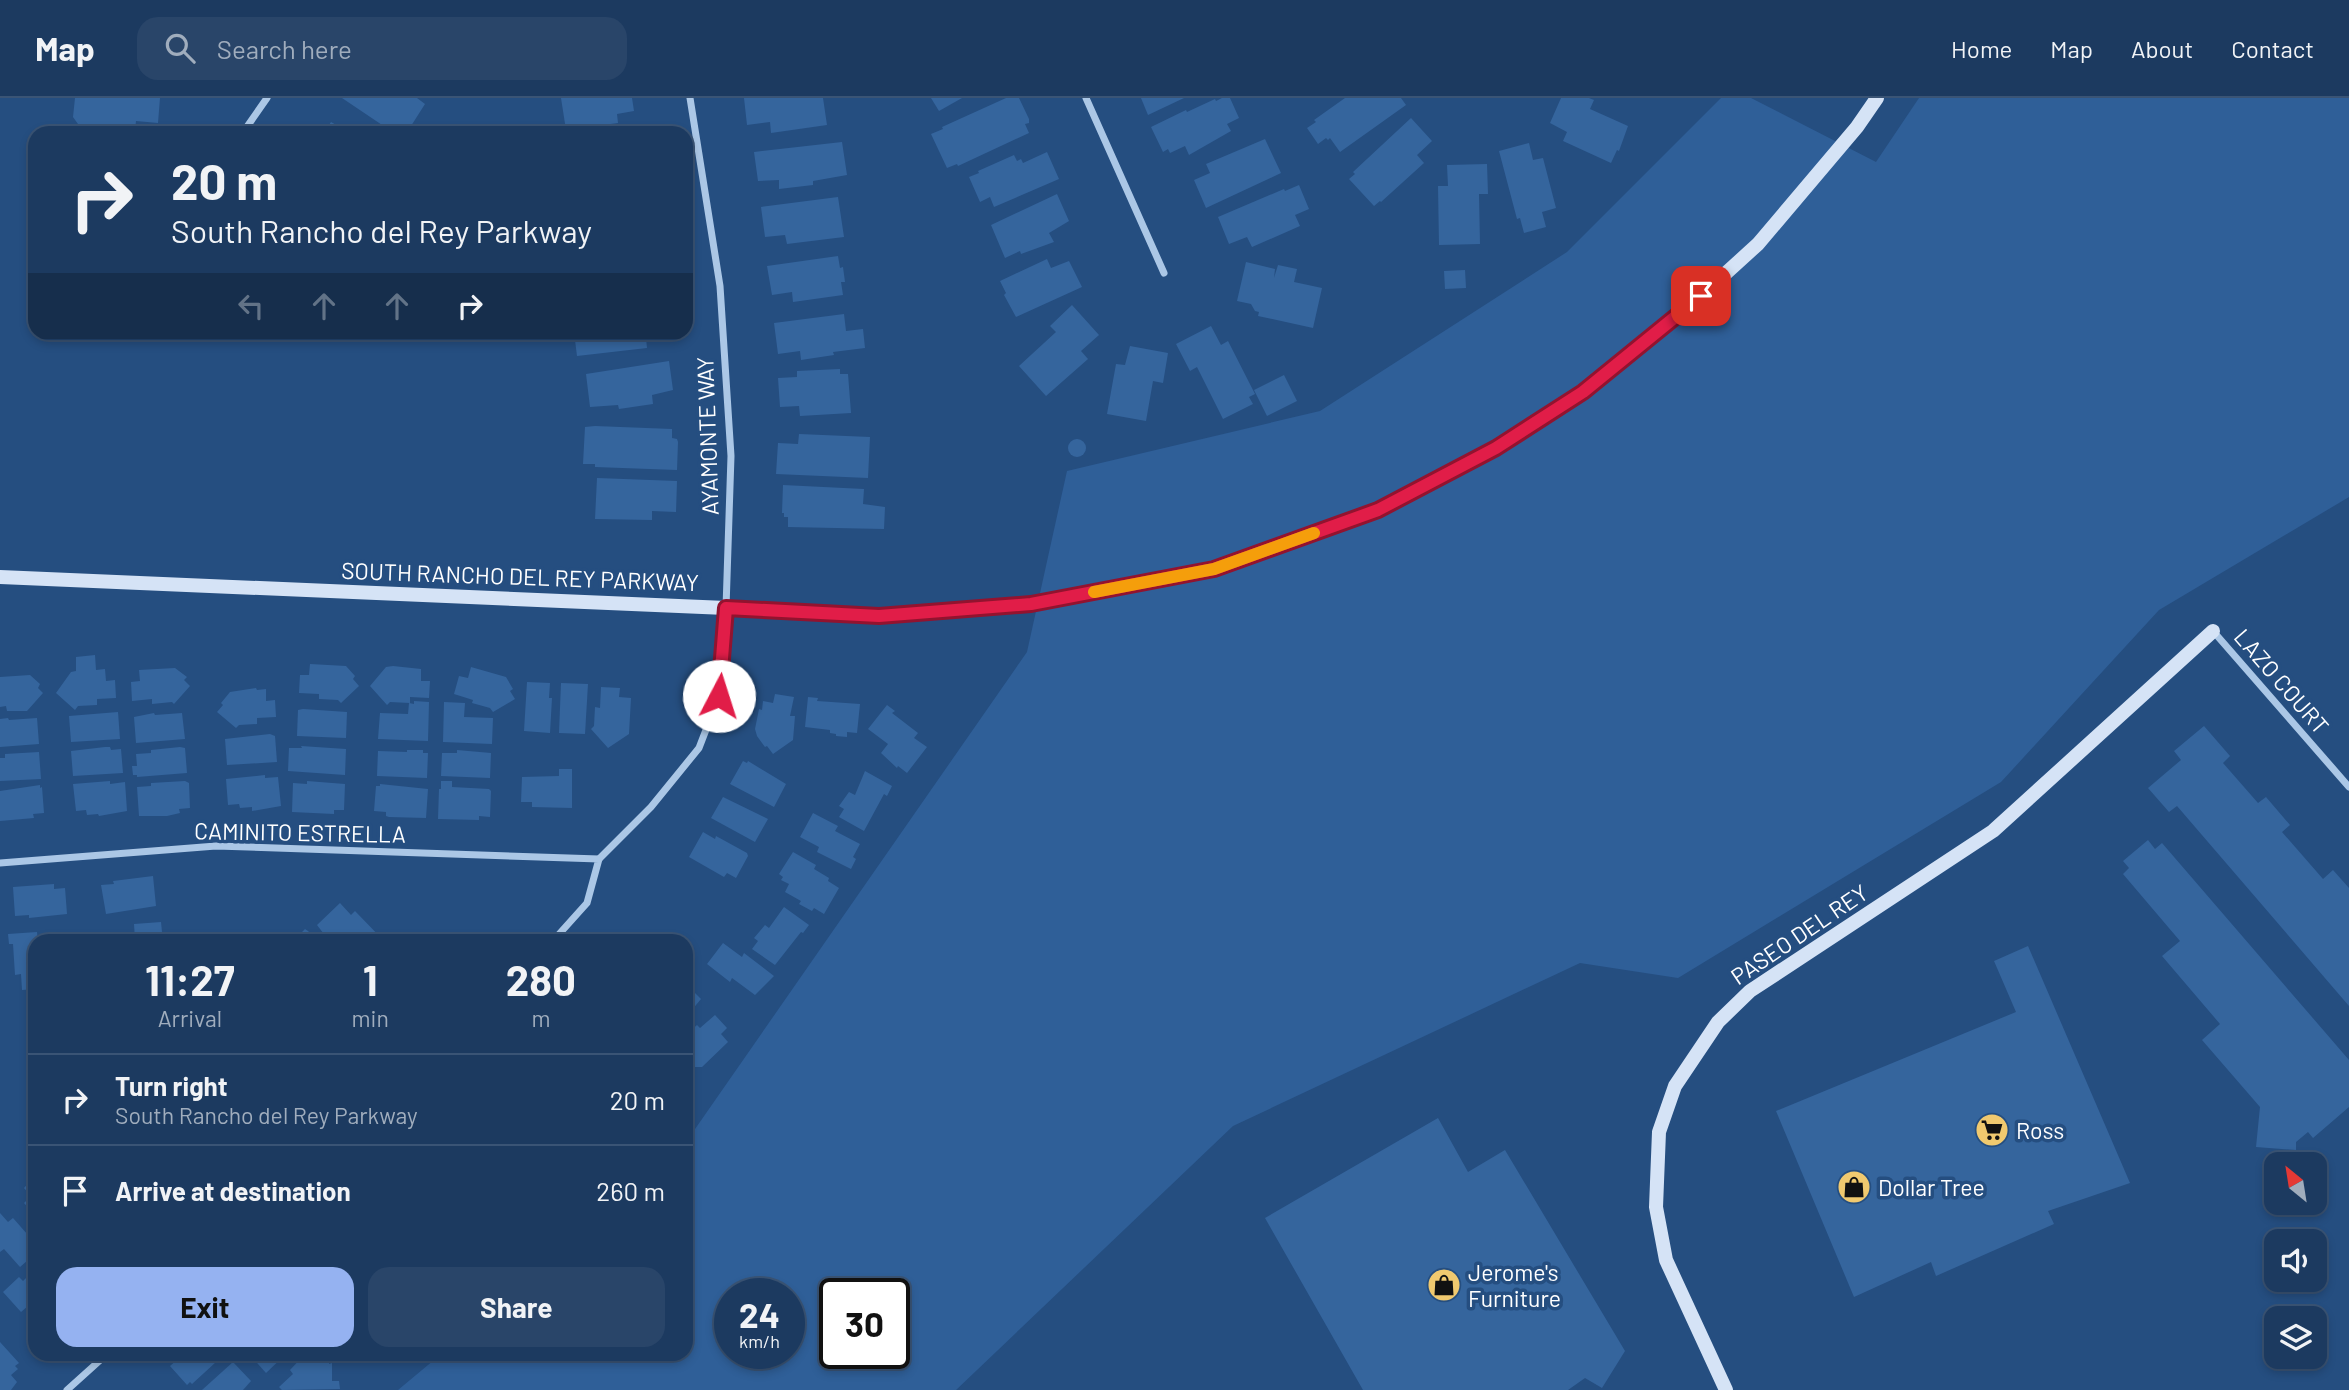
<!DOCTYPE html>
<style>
:root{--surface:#1c3a60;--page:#294569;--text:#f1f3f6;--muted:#a0adbd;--line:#3a5475;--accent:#95b2f1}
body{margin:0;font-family:Barlow,sans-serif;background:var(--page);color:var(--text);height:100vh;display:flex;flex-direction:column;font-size:26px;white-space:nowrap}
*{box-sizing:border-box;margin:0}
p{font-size:23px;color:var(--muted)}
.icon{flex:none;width:38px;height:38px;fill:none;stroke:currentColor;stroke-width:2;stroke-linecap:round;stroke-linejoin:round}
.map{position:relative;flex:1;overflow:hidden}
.drawer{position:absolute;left:28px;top:836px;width:665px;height:427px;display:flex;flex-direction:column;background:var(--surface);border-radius:21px;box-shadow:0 4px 10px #0003,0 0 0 2px var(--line)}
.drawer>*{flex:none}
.banner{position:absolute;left:28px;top:28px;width:665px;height:214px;border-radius:21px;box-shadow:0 4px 10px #0003,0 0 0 2px var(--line);background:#1c3a60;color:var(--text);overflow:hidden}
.needle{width:46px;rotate:330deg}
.controls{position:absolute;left:2264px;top:1054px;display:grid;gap:14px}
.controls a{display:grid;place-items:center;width:63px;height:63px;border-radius:14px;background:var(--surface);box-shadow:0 4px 10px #0003,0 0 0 2px var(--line);font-size:35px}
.speed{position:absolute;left:714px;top:1180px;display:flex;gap:14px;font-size:35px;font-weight:700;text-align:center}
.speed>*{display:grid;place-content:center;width:91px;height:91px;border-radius:50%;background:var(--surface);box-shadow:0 4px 10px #0003,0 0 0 2px var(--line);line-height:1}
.speed small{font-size:18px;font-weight:400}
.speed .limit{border:4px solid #111;border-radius:10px;background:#fff;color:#111}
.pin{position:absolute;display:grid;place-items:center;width:60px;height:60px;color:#fff;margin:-30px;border-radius:14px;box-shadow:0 4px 10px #0006}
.me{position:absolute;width:77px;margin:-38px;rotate:5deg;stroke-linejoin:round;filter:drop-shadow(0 0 5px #0008)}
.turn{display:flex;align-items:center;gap:24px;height:147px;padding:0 28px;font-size:32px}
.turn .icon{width:91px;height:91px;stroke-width:2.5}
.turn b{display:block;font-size:49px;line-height:60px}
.lanes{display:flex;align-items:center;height:66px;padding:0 28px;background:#0003;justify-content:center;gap:35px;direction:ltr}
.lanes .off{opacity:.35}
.eta{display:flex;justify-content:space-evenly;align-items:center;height:119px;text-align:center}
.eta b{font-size:42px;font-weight:700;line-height:49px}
.primary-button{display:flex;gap:14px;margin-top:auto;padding:14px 28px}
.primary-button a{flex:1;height:80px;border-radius:21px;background:var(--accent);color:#111;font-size:28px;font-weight:700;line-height:80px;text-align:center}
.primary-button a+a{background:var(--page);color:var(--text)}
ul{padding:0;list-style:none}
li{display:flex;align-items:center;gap:21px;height:91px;padding:0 28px;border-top:2px solid var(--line)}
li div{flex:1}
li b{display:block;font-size:26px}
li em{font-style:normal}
header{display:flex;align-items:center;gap:42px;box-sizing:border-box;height:98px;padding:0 35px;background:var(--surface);border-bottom:2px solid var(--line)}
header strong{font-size:33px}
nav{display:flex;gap:38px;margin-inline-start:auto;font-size:24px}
.search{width:490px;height:63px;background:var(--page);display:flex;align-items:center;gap:18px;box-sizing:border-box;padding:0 24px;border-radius:21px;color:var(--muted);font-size:26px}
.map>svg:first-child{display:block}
.green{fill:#2f5f98;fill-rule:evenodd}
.building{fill:#35659d}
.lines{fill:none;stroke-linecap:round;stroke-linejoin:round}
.street{stroke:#abc7e6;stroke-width:7}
.secondary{stroke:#d5e3f6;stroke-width:14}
.route-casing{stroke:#92132f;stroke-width:18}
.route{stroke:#e11d48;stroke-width:12}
.slow{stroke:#f59e0b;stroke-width:12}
.labels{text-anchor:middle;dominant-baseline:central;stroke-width:7;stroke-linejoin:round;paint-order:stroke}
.street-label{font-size:23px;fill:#fff;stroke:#254e80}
.poi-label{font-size:23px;fill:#fff;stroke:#254e80;text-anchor:start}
</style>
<header>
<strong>Map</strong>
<div class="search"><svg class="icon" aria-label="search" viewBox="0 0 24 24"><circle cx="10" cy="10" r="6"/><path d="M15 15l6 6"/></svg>Search here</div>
<nav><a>Home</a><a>Map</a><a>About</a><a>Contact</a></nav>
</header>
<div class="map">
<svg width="2349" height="1292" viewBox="0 0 2349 1292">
<rect width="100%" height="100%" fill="#254e80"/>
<path class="green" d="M1721,0H1751L1876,64L1919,0H2349V399L2159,512L2001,684L1678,880L1580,865L1233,1028L956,1292H398L440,1257L686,1256V1044L1027,554L1067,373L1320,313L1567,154ZM730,1195H789V1255H730ZM835,1195H894V1255H835Z"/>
<g class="building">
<polygon points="75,0 160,0 158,25 136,23 135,32 78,26 73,19"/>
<polygon points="342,0 417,0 425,6 411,28 409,26 403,35 394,35"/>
<polygon points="561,0 632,0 634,13 617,16 618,25 566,32"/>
<polygon points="744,0 823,0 827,27 771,35 770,24 747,27"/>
<polygon points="931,0 962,0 939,13"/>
<polygon points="1006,0 1019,0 1029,21 1029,25 1025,26 1029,35 958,68 957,66 947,70 931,36 943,31 942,29"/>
<polygon points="1141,0 1184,0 1148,17"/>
<polygon points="1222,0 1230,0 1239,20 1227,26 1231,33 1189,57 1185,48 1170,55 1168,51 1163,54 1151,29 1186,12 1187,14 1215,1 1216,3"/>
<polygon points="1345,0 1401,0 1406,7 1340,54 1330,40 1328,42 1326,40 1318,46 1307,30 1316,24 1314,22"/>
<polygon points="1561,0 1589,0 1594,2 1590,11 1628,28 1619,53 1617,52 1611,65 1563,43 1567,34 1550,25"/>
<polygon points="1411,20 1432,43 1417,57 1424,65 1381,104 1380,103 1374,108 1349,81 1355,76 1353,74"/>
<polygon points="331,24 350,35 355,27 367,35 324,35"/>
<polygon points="1265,41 1281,75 1206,110 1194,82 1210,75 1206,66"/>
<polygon points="842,44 847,77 813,83 813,87 779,91 779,82 758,83 754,54"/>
<polygon points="1529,45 1533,62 1543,60 1556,110 1542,114 1546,129 1524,135 1520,120 1517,121 1499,53"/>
<polygon points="1047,54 1059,81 994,109 990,99 980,104 969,79 979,75 978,73 1014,57 1017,63 1021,61 1023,65"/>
<polygon points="1487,66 1488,96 1479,96 1480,146 1439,147 1438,88 1448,88 1447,67"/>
<polygon points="1299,87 1309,111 1295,117 1300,128 1252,149 1247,139 1229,146 1218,119 1284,91 1285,93"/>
<polygon points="1057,96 1069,123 1049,135 1054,144 1021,156 1020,153 1005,160 991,127"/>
<polygon points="838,99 844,139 787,146 785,137 765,139 761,109"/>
<polygon points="838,158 840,170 843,169 845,184 841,184 843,197 793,204 792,194 772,197 767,168"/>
<polygon points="1047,161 1051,170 1069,163 1082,189 1016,219 1004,197 1006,195 1000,183"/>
<polygon points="1246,164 1275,171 1274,180 1278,167 1297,171 1294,184 1322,190 1313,230 1258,218 1259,214 1255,213 1251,206 1237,203"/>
<polygon points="1465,172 1466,190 1445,191 1444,173"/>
<polygon points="1072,207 1099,237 1081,253 1088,261 1046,298 1019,268 1056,234 1050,228"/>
<polygon points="844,216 846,233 863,231 865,250 833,254 834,257 801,262 800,253 778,256 774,225"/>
<polygon points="1211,228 1221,247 1228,243 1255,296 1249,299 1253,306 1223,321 1197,269 1190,273 1176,246"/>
<polygon points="574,234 668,234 668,237 646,240 647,250 577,258"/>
<polygon points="1130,248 1168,255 1163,285 1153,283 1146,323 1107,316 1116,266 1125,267"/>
<polygon points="669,263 673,292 652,297 653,306 619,311 618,307 590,309 586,276"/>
<polygon points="840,271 840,276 848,276 851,315 800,318 799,308 780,309 778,280 797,279 797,273"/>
<polygon points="1284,277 1297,303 1267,318 1254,292"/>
<polygon points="595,328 672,331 672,340 677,341 678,344 677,372 595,369 595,366 583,366 585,329"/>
<polygon points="799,336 870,339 868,380 776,376 778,345 798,346"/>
<circle cx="1077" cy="350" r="9"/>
<polygon points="597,380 677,383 676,414 652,413 652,422 595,421"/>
<polygon points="783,387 864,391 863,406 885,409 884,431 788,429 788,419 784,419 784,415 782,415"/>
<polygon points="95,557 96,572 105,571 106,583 115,582 116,600 97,601 97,607 78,608 75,612 56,595 71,574 76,573 76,559"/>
<polygon points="310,566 346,568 355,578 353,581 359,588 341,605 338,602 319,601 319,596 299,595 300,577 309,577"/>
<polygon points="393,568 421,571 421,583 430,583 429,600 410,599 410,605 390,604 387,607 370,588 386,569"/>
<polygon points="471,569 506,579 513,591 510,593 515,601 493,614 490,610 472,605 473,602 454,596 459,578 468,580"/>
<polygon points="175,570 187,579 184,582 190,588 174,606 172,604 152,606 152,601 132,603 131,584 140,583 139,572"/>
<polygon points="30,577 40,586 38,590 43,595 27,613 7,613 6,608 0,609 0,579"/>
<polygon points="527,584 550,585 549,600 552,600 550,635 524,633"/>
<polygon points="561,585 588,586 585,636 559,635"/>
<polygon points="601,589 620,590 619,599 631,600 629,636 608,650 591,631 594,628 595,609 600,610"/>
<polygon points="256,590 257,592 266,591 266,603 275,602 276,619 257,620 257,626 239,627 236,630 217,614 223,607 221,605 230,594"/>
<polygon points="775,596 794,599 790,618 795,618 793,642 773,656 767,648 765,649 757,638 755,631 759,611 762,612 763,603 773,605"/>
<polygon points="808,599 818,600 817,603 860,606 857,635 847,634 847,639 836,638 836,636 830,635 830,632 805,629"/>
<polygon points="414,603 429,604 428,643 378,641 380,615 408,616 409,605 414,606"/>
<polygon points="444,604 465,605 464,619 493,620 492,646 443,644"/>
<polygon points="887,607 895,613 892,615 918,635 914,640 927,649 907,675 898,668 897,670 881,655 888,646 868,631"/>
<polygon points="303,611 347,614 346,640 297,638 298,612"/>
<polygon points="118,614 120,641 71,644 69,618"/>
<polygon points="154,615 155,617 182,615 185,641 136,645 134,619"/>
<polygon points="8,620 9,622 37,620 39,646 0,649 0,621"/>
<polygon points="2204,628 2230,658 2223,665 2258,705 2266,699 2290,727 2282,734 2323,781 2333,772 2349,790 2349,908 2177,708 2169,714 2148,690 2181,662 2174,653"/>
<polygon points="270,636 275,638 277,664 227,667 225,641"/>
<polygon points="301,648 346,651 345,677 288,673 289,650 302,650"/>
<polygon points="105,649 110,649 111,652 121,651 123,675 73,678 71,653"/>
<polygon points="180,649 185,650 187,675 137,679 137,677 133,677 132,668 137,668 136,656 151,655 151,652"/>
<polygon points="407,652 423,652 423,655 428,655 427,680 377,678 378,653 407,654"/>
<polygon points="457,652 491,655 490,680 441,678 442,655 457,655"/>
<polygon points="39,654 41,681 0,683 0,660 5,660 5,656"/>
<polygon points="743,663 747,665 748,663 786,686 774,709 730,686"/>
<polygon points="559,671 572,671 572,710 532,709 532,704 521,704 522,679 559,678"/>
<polygon points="865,673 892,688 887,698 884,696 864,733 839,719 844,711 839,708 849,694 855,697"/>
<polygon points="265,677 265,680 278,679 281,708 252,713 252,709 240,710 239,706 228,707 226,681"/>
<polygon points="110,683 110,686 125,684 127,713 99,718 98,716 87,717 86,712 76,713 73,686"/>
<polygon points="185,683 189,685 190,710 179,711 180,715 167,718 139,718 137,689 151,688 151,685"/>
<polygon points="307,683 345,686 344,712 334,712 334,716 292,714 293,685 307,686"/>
<polygon points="441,683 452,683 452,689 489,691 491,693 490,719 479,718 479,722 438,721 439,691 441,691"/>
<polygon points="380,686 428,691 426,720 389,719 386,718 386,714 374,713 376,688 380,688"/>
<polygon points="40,687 40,690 42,689 44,715 33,716 34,720 0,723 0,693"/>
<polygon points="723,699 768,721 755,744 711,720"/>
<polygon points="813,715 838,728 835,733 860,746 853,759 856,761 851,771 817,754 819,749 800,739"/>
<polygon points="703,734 715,741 716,738 747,755 748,758 736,780 727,775 724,779 689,759"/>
<polygon points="2148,742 2155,751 2162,745 2349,962 2349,1009 2313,1040 2308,1034 2296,1044 2296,1052 2256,1049 2260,1009 2202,942 2220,926 2162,858 2180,843 2123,776 2129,770 2123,763"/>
<polygon points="793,754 816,767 814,771 829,780 828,783 839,790 824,816 814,810 812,813 799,806 801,803 785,794 789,786 781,782 783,779 779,776"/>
<polygon points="153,778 156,808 106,816 101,787 114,786 113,783"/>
<polygon points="54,786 54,791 65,790 67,816 29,820 29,817 15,818 13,789"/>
<polygon points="340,805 351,817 355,813 385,844 330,844 317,827"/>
<polygon points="784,809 809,827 803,835 801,834 775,867 752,851 758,843 754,840 765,827 769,830"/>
<polygon points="161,824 163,844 135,843 134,826"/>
<polygon points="305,831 308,833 319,844 297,844 301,840 298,838"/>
<polygon points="37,834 38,844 35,844 35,891 22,892 21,876 15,877 13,846 9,846 8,836"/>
<polygon points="723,845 742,859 744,855 774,878 755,897 732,880 730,884 707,866"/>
<polygon points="2028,848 2130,1085 2048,1113 2054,1126 1936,1178 1931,1164 1854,1199 1776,1013 2016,914 1994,863"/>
<polygon points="686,886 701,901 686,919"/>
<polygon points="715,917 727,930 721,936 728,944 702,969 687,969 686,937 697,927 700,930"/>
<polygon points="1438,1020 1468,1074 1505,1052 1625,1253 1602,1290 1585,1280 1568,1292 1363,1292 1265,1120"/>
<polygon points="35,1078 35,1117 24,1105 31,1098 24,1090"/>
<polygon points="0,1115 8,1124 13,1120 35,1145 35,1156 20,1169 4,1151 0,1154"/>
<polygon points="35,1171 35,1202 21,1214 3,1194 19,1179 23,1183"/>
<polygon points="0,1244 19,1265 15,1268 18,1271 11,1277 17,1284 11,1292 0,1292"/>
<polygon points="177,1256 220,1256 215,1262 216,1264 192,1286 190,1284 187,1287 170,1268 178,1261 175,1258"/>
<polygon points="249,1256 286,1256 266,1275"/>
<polygon points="305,1256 329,1256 329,1266 332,1265 332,1283 339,1283 340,1291 282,1292 279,1289 293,1276 290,1272"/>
<polygon points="233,1264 251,1283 243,1292 202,1292"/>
</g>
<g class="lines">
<g class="street">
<polyline points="1086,0 1164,175"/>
<polyline points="244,33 267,0"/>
<polyline points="2213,533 2349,689"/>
<polyline points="599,761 651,709 699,650 719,598 726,510 731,358 720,188 690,0"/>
<polyline points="0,765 216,748 599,761 587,805 552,844"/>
<polyline points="67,1292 107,1256"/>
</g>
<g class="secondary">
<polyline points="0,479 726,510 879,518 1031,506 1214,471 1378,412 1496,350 1583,294 1681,216 1758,146 1857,29 1877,0"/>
<polyline points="1726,1292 1666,1162 1656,1109 1659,1034 1675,988 1718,924 1750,893 1993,733 2213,533"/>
</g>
</g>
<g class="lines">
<defs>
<polyline id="route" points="719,598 726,510 879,518 1031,506 1214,471 1378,412 1496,350 1583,294 1701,198"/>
</defs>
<use href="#route" class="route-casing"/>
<use href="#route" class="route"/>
<polyline class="slow" points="1094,494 1214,471 1314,435"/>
</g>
<defs>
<symbol id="supermarket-disc" viewBox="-11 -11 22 22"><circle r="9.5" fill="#f0c96f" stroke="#254e80"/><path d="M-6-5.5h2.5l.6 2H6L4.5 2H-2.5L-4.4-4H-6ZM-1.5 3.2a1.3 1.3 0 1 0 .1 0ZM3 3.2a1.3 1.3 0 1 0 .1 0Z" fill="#111"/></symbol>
<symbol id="shop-disc" viewBox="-11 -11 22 22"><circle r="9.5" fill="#f0c96f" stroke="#254e80"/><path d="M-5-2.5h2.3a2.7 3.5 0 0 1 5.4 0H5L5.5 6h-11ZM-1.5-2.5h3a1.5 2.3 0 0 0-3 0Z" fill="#111"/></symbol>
</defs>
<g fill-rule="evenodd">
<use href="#supermarket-disc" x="1973" y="1013" width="38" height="38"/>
<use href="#shop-disc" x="1835" y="1070" width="38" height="38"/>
<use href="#shop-disc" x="1425" y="1168" width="38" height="38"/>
</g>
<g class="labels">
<g class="street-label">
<text transform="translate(707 338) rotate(-92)">AYAMONTE WAY</text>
<text transform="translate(520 478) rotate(2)">SOUTH RANCHO DEL REY PARKWAY</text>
<text transform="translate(2282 583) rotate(49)">LAZO COURT</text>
<text transform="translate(300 734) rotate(1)">CAMINITO ESTRELLA</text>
<text transform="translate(1799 836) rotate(-34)">PASEO DEL REY</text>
</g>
<g class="poi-label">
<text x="2016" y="1032">Ross</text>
<text x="1878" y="1089">Dollar Tree</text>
<text x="1468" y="1174">Jerome's<tspan x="1468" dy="26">Furniture</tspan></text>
</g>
</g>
</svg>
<div class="controls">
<a><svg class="needle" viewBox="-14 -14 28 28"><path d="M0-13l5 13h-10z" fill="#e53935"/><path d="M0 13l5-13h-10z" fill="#a0adbd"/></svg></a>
<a><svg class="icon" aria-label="sound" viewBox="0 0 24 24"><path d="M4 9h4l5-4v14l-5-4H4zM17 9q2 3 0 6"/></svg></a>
<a><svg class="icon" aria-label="layers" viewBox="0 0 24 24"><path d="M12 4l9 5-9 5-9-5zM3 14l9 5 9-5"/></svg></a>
</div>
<div class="speed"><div>24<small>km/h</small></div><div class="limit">30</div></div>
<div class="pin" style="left:1701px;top:198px;background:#d93025"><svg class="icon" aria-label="arrive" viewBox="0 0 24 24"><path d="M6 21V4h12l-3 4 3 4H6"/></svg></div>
<svg class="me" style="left:719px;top:598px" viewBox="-20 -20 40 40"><circle r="19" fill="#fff"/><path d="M0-13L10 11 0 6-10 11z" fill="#e11d48"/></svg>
<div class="banner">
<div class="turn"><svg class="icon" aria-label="right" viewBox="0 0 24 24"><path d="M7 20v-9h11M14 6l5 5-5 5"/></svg><div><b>20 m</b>South Rancho del Rey Parkway</div></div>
<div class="lanes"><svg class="icon off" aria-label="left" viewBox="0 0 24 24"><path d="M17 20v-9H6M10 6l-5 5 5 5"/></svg><svg class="icon off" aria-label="ahead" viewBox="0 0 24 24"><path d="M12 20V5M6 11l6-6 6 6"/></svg><svg class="icon off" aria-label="ahead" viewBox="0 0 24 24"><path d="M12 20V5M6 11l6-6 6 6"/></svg><svg class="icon" aria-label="right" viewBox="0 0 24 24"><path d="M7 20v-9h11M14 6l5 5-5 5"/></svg></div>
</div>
<section class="drawer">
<div class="eta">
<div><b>11:27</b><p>Arrival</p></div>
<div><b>1</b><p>min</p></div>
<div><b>280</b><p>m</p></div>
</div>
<ul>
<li><svg class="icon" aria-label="right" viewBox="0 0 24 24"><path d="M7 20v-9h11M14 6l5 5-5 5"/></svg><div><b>Turn right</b><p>South Rancho del Rey Parkway</p></div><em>20 m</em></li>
<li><svg class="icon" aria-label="arrive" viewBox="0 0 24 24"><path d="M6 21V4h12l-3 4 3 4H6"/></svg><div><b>Arrive at destination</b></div><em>260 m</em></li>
</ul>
<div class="primary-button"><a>Exit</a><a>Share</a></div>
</section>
</div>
